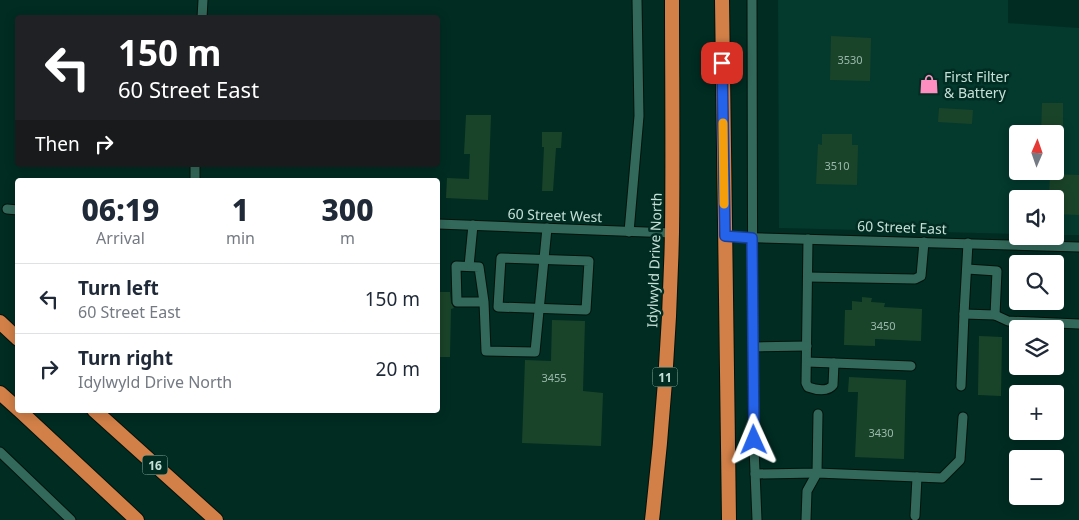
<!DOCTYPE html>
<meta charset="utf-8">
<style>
:root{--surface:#fff;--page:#f2f2f3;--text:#1f2937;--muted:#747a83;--line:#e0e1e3}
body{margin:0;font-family:"Noto Sans",sans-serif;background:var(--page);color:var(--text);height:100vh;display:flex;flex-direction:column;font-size:19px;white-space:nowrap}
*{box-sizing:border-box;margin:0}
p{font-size:16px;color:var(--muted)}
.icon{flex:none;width:28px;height:28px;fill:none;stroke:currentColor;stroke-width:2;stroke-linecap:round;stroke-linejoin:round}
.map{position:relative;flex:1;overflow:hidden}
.panel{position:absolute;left:15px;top:178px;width:425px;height:235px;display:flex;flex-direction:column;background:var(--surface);border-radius:5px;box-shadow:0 2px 12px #0003}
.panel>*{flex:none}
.hud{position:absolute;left:15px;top:15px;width:425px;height:152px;border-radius:5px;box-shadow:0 2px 12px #0003;background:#202124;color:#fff;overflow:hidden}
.needle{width:32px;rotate:2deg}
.controls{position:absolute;left:1009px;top:125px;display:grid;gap:10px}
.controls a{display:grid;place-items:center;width:55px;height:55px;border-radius:5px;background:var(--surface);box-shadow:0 2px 12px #0003;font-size:25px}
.pin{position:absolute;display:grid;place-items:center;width:42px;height:42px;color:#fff;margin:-21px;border-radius:10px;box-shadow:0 2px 8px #0006}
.me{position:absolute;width:55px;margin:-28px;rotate:359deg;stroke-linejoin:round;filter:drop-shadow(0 0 4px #0008)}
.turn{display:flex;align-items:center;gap:18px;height:105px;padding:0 20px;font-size:22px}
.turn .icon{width:65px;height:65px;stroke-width:2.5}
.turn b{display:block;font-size:35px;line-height:42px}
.then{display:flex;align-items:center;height:48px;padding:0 20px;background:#0003;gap:10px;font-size:19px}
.eta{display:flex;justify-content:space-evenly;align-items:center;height:85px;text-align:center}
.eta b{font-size:30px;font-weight:800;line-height:35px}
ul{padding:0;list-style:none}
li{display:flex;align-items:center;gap:15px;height:70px;padding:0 20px;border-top:1px solid var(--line)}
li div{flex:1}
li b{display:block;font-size:19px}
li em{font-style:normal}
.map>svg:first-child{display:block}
.built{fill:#04392d;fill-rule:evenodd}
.building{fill:#1a4429}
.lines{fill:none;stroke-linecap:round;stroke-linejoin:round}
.minor-casing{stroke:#00120c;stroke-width:11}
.highway-casing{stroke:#00120c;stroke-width:16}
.minor{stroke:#33695a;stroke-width:9}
.highway{stroke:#d28048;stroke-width:14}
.route-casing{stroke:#184099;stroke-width:12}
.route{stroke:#2563eb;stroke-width:9}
.slow{stroke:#f59e0b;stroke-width:9}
.labels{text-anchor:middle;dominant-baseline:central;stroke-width:5;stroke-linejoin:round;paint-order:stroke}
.number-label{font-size:11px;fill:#9ab9ac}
.shield{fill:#002c22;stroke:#8aaaa1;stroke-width:1}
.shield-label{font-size:12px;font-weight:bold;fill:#c5e0d7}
.poi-label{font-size:14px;fill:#c5e0d7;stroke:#002c22;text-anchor:start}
.street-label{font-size:14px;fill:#c5e0d7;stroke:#002c22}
</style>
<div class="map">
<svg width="1079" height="520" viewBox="0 0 1079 520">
<rect width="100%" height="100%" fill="#002c22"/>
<path class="built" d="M778,0H1008V23L1079,28V235H1055V199H1018L1017,234L779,228ZM1018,134H1055V171H1018Z"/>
<g class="building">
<polygon points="831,36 871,38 870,81 830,80"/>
<polygon points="1042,103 1063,103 1063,135 1041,134"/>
<polygon points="939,108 973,110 972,124 938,122"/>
<polygon points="466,115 491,115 488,200 446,198 447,178 469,179 470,154 464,154"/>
<polygon points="542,132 562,132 561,148 556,148 553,191 542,191 544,147 542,147"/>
<polygon points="822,134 852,134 852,145 858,145 857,185 816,184 818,144 822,145"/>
<polygon points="1050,174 1079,175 1079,215 1055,214 1055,199 1049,199"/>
<polygon points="438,292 450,292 451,303 454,308 451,309 450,357 438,357"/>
<polygon points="862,297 872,298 871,302 885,303 884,307 922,309 921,341 875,339 875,346 844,345 845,310 852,310 852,301 862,302"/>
<polygon points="552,320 585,321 583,391 603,393 601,446 522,443 525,360 551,361"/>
<polygon points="979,336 1002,337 1001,396 978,395"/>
<polygon points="849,377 906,380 904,459 855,457 858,392 848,392"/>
</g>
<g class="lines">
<defs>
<g id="minor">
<polyline points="752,0 753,423 757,520"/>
<polyline points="202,18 203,0"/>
<polyline points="195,180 195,165"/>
<polyline points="7,209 18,210"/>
<polyline points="438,224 672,233"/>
<polyline points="629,232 639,116 637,0"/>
<polyline points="725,237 1079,247"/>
<path d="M808,239L806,383L808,387C816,390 828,392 833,385L834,363L911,366"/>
<polygon points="501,258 589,261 586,310 498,307"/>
<polyline points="469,266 473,225"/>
<polyline points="808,277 915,279 921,276 924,242"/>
<polyline points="484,302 457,302 456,266 479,267 484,302 486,351 535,352 547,228"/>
<polyline points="964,314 995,315 997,271 967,269"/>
<polyline points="995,315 1008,321 1079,324"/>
<polyline points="753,347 807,346"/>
<polyline points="807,362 834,363"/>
<polyline points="961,386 964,314 968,243"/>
<polyline points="0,452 71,520"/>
<polyline points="755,474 817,473 818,414"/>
<polyline points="915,516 917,477"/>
<polyline points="806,520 807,491 817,473 942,478 960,460 963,417"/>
</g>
<g id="highway">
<polyline points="722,0 729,520"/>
<polyline points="0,322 18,339"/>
<polyline points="0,393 18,409"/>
<polyline points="19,410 137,520"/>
<polyline points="94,410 216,520"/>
<path d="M652,520C663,425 670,328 672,232C673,155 672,77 672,0"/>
</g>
</defs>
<use href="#minor" class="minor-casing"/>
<use href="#highway" class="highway-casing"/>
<use href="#minor" class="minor"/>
<use href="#highway" class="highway"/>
</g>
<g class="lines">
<defs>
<polyline id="route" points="722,63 725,236 752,238 754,440"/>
</defs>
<use href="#route" class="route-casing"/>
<use href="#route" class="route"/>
<polyline class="slow" points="723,123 724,204"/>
</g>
<defs>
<symbol id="shop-bare" viewBox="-9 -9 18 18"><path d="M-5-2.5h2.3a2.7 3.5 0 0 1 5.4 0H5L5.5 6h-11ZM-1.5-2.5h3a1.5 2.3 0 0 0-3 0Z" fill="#fd8ebf" stroke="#002c22" stroke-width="2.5" paint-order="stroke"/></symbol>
</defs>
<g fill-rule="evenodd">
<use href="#shop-bare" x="915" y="70" width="28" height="28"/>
</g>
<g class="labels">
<g class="number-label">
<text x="850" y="59">3530</text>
<text x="837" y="165">3510</text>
<text x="883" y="325">3450</text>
<text x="554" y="377">3455</text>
<text x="881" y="432">3430</text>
</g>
<g class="shield">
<rect x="652.5" y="367.5" width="25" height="19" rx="4"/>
<rect x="142.5" y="455.5" width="25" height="19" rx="4"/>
</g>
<g class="shield-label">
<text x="665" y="377">11</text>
<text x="155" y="465">16</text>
</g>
<g class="poi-label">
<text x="944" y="76">First Filter<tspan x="944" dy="16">&amp; Battery</tspan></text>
</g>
<g class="street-label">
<text transform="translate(555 215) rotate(2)">60 Street West</text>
<text transform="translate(902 227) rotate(2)">60 Street East</text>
<text transform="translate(654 260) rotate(-88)">Idylwyld Drive North</text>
</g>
</g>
</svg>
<div class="controls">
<a><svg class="needle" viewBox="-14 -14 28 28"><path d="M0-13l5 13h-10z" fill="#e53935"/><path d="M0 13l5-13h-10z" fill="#747a83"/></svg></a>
<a><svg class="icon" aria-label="sound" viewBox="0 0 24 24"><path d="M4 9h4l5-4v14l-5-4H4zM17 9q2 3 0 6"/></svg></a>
<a><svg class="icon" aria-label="search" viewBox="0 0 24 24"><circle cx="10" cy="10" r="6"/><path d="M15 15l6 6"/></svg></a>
<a><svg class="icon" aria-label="layers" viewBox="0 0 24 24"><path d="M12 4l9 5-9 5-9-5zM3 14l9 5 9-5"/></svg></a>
<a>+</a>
<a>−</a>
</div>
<div class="pin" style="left:722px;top:63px;background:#d93025"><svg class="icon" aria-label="arrive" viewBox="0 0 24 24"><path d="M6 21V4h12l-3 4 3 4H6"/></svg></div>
<svg class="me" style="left:754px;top:440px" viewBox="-20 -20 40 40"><path d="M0-17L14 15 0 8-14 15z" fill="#2563eb" stroke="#fff" stroke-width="4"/></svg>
<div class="hud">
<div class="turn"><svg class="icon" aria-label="left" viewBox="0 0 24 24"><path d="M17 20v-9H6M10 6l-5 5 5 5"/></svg><div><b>150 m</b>60 Street East</div></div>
<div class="then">Then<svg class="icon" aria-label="right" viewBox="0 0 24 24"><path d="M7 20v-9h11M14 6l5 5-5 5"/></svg></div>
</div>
<section class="panel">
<div class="eta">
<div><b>06:19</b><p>Arrival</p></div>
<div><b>1</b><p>min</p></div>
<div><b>300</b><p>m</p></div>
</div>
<ul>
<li><svg class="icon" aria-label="left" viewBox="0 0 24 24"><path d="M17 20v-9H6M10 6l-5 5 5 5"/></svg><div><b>Turn left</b><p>60 Street East</p></div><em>150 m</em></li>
<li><svg class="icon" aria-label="right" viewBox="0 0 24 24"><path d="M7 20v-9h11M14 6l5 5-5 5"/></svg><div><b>Turn right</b><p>Idylwyld Drive North</p></div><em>20 m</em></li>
</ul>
</section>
</div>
